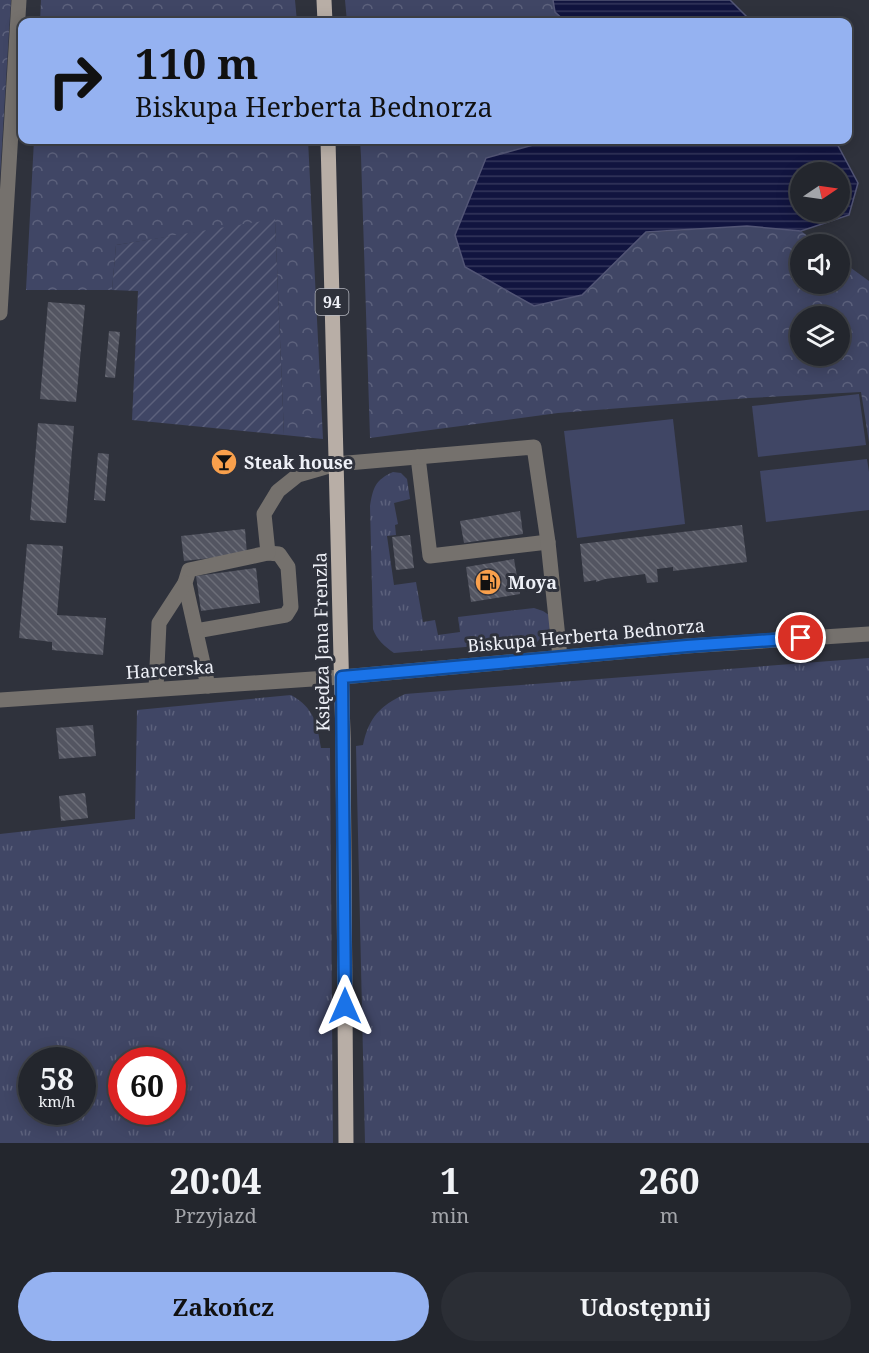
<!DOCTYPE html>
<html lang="pl">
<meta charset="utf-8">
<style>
:root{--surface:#23262d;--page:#2b2e35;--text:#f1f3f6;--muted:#a3a5aa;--line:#404349;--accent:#95b2f1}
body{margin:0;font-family:"Noto Serif",serif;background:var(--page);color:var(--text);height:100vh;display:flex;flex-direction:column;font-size:22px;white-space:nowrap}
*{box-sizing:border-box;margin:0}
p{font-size:20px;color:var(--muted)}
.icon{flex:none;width:33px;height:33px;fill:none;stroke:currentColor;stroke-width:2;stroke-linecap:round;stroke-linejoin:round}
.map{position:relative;height:1143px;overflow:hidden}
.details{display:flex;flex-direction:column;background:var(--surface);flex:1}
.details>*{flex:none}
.guide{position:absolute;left:18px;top:18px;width:834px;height:126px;border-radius:12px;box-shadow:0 3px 15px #0003,0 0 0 2px var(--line);background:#95b2f1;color:#111;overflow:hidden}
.needle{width:39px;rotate:77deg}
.fabs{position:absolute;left:790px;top:162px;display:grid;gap:12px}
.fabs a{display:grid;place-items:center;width:60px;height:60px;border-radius:50%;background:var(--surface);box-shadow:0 3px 15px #0003,0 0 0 2px var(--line);font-size:30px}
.speed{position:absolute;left:18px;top:1047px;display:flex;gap:12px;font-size:30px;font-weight:700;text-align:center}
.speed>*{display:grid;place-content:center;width:78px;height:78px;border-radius:50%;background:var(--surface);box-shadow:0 3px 15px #0003,0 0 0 2px var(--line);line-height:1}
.speed small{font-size:15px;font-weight:400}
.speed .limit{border:9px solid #d22;background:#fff;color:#111}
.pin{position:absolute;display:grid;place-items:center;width:51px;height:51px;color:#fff;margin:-26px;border:3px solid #fff;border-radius:50%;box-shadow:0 2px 6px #0007}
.me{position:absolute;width:66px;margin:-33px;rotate:0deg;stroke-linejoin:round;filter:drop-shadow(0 0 4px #0008)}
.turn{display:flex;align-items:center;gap:21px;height:126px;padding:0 18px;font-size:27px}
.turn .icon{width:78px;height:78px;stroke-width:2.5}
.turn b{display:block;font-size:42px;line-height:51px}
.eta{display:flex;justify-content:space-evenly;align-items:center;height:102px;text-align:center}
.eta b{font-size:36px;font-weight:700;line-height:42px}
.primary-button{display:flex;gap:12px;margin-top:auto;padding:12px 18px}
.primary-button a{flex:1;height:69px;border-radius:36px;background:var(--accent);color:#111;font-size:24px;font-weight:700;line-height:69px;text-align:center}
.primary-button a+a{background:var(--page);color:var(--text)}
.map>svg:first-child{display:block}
.grass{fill:url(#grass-tufts);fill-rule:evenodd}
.forest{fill:url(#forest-crowns);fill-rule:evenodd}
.garden{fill:url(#garden-furrows)}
.pitch{fill:#404665}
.water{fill:url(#water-rules);stroke:#535676;stroke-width:1.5;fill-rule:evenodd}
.building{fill:url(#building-back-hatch)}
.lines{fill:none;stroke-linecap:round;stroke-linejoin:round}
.minor{stroke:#75716d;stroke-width:15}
.major{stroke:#b8aea6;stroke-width:15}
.route-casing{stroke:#114b97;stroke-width:15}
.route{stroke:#1a73e8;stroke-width:10}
.labels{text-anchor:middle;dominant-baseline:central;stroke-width:6;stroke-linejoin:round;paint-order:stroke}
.shield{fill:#2f323c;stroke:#b5b7bf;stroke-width:1.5}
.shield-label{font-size:16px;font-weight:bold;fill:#eef0f7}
.poi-label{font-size:18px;font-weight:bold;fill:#eef0f7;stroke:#2f323c;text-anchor:start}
.street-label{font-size:18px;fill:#eef0f7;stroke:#2f323c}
</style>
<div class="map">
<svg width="869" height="1143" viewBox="0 0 869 1143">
<defs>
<pattern id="grass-tufts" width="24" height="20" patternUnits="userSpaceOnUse" patternTransform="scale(1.5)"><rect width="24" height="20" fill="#404665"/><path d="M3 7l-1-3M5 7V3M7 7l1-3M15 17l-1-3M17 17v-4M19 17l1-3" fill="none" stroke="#5c617c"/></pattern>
<pattern id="forest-crowns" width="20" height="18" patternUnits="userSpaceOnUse" patternTransform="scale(1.5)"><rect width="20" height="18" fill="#404665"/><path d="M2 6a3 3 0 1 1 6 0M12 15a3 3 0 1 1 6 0" fill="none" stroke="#5c617c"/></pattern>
<pattern id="garden-furrows" width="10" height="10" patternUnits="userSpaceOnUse" patternTransform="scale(1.5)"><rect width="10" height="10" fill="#404665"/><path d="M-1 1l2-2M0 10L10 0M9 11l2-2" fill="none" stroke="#5c617c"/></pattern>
<pattern id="water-rules" width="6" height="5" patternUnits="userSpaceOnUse" patternTransform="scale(1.5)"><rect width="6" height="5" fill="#11143f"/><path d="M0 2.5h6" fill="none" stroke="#34365c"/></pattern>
<pattern id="building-back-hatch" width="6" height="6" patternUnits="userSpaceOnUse" patternTransform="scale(1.5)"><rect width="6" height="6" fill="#535561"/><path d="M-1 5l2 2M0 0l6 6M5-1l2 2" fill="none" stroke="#6c6e78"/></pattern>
</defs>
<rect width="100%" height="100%" fill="#2f323c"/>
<g class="grass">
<path d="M393,472L401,473L407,479L410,499L394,503L398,524L395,525L396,535L387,536L394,585L416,582L423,622L435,620L438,635L460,632L458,617L534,608L543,611L549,615L552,626L537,642H525L394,653C384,646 377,640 373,629L370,506C373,488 375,480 393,472Z"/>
<path d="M869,658V1143H365L356,746L363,745C369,717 380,706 405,694Z"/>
<path d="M291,695C314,708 317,723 321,748H330L333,1143H0V834L135,819L137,710ZM32,1060H82V1112H32ZM122,1060H172V1112H122Z"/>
</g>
<g class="forest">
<polygon points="0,0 11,0 0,177"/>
<polygon points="41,0 295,0 297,22 40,22"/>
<polygon points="345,0 553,0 555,12 566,22 347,22"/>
<polygon points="34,140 308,140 323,439 284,435 275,220 116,245 112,290 26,290"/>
<path d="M360,140H551L486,158L644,233L747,226L801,231L819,244H801V284H840V260L869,281V442L861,392L749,398L558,413L370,438L361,156ZM801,316H840V356H801Z"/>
</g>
<polygon class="garden" points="275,219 284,435 132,420 138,291 112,290 116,245"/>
<g class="pitch">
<polygon points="859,394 866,445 758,457 752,406"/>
<polygon points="673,419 685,524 577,538 564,431"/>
<polygon points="867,459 869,472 869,510 766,522 760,471"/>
</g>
<g class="water">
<polygon points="553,0 730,0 752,22 566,22 555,12"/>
<path d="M551,140H835L858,183L849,215L801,231L747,226L646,232L582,295L534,306L465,267L455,235L486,158ZM801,172H840V212H801Z"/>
</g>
<g class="building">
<polygon points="48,302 85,305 76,402 40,399"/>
<polygon points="109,331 120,332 115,378 105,377"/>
<polygon points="38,423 74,426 66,523 30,520"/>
<polygon points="98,453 109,454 105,501 94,500"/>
<polygon points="520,511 523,534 464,543 460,521"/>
<polygon points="742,525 747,562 673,571 673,567 657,569 658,582 647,583 645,574 605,579 596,582 596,580 584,582 580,544"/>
<polygon points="245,529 247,554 184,561 181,536"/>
<polygon points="410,535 414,568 396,570 392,537"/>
<polygon points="27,544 63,546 57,615 106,618 103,655 52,650 52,642 19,638"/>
<polygon points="514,559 520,594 471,602 466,567"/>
<polygon points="256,568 260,603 201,611 196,576"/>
<polygon points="93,725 96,756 59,759 56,728"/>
<polygon points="85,793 88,818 61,821 59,796"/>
</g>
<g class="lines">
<g class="minor">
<polyline points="0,313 19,0"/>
<polyline points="418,457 430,556 548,542"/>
<polyline points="196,631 286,615 291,607 288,567 279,554 268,553"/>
<polyline points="208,686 185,583 189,570 268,553 264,514 278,491 298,475 336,464 534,447 548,542 560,657"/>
<polyline points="156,689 159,623 185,583"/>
<polyline points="0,700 342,677 687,646 869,634"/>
</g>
<g class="major">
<polyline points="324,0 325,22"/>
<polyline points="328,140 343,738 346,1143"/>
</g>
</g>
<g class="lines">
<defs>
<polyline id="route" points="345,1006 342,677 687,646 801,638"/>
</defs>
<use href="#route" class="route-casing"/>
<use href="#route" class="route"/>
</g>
<defs>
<symbol id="bar-disc" viewBox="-11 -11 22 22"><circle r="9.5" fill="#f9a04c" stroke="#2f323c"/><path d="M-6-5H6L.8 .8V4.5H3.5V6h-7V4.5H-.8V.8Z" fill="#111"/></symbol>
<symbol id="fuel-disc" viewBox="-11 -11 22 22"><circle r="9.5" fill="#f9a04c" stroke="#2f323c"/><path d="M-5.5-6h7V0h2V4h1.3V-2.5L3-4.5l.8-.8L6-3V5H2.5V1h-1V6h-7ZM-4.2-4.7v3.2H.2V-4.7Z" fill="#111"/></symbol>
</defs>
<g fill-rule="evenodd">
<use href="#bar-disc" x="209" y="447" width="30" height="30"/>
<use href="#fuel-disc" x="473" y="567" width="30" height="30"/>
</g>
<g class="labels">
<rect class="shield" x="315.5" y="289" width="33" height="26" rx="4.5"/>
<g class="shield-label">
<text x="332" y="302">94</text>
</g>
<g class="poi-label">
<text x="244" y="462">Steak house</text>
<text x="508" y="582">Moya</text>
</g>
<g class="street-label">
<text transform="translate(586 635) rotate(-5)">Biskupa Herberta Bednorza</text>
<text transform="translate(321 642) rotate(-91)">Księdza Jana Frenzla</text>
<text transform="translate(170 669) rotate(-4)">Harcerska</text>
</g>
</g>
</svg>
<div class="fabs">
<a><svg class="needle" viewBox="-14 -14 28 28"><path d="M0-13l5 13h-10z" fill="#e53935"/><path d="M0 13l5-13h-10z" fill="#a3a5aa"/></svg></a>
<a><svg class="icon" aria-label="sound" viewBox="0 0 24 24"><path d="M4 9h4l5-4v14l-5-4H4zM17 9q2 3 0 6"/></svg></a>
<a><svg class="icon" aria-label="layers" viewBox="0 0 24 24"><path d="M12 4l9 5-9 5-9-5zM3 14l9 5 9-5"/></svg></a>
</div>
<div class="speed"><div>58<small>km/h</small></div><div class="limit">60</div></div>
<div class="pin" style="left:801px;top:638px;background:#d93025"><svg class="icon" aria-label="arrive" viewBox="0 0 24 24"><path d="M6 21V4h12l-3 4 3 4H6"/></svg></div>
<svg class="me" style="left:345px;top:1006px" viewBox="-20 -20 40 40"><path d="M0-17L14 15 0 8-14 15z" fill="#1a73e8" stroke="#fff" stroke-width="4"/></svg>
<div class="guide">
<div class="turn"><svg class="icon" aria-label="right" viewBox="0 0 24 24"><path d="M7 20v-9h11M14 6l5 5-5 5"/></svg><div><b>110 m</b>Biskupa Herberta Bednorza</div></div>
</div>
</div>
<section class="details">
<div class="eta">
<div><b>20:04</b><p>Przyjazd</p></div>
<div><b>1</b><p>min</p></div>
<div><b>260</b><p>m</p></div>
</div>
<div class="primary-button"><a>Zakończ</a><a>Udostępnij</a></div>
</section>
